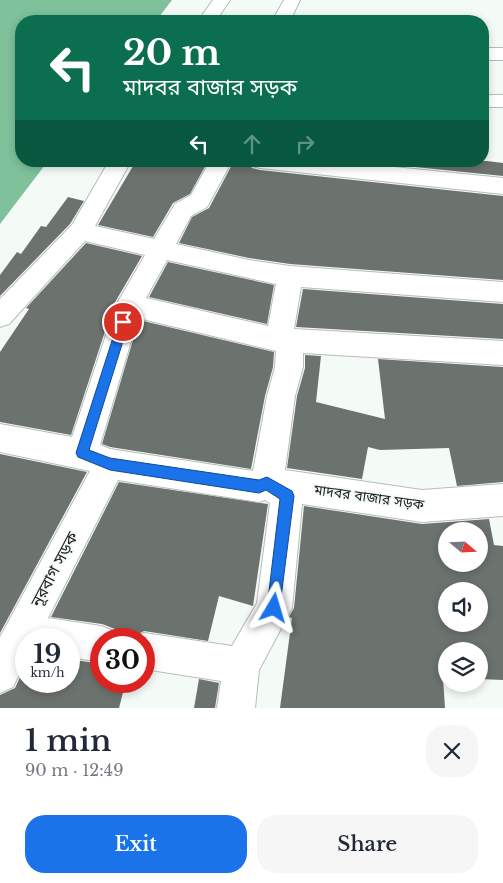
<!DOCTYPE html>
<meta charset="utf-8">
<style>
:root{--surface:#fff;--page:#f6f6f7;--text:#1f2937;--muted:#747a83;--accent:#1a73e8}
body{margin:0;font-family:"Libre Baskerville","Noto Sans Bengali",serif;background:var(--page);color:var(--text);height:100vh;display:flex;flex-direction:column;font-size:19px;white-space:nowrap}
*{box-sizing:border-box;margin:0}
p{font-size:16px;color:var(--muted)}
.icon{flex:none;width:28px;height:28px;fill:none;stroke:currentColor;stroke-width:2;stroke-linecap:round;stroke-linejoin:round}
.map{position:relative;height:708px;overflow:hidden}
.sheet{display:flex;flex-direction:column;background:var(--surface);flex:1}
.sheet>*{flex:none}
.banner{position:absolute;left:15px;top:15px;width:474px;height:152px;border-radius:20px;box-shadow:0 2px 8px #0003;background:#0b6e4f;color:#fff;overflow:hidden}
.needle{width:32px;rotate:109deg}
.fabs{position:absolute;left:438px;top:522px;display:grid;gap:10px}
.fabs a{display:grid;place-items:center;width:50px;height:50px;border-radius:50%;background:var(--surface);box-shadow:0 2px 8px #0003;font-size:25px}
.speed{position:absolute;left:15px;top:628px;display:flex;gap:10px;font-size:25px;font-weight:700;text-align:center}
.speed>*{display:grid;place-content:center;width:65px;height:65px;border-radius:50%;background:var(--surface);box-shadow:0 2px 8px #0003;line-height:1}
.speed small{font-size:12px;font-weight:400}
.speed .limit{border:8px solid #d22;background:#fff;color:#111}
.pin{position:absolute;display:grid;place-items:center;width:42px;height:42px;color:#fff;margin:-21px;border:2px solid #fff;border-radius:50%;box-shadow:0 1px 5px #0007}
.me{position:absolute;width:55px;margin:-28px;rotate:7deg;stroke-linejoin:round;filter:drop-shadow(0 0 4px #0008)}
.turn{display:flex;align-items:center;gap:18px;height:105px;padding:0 25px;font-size:22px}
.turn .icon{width:65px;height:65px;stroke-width:2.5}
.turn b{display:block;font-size:35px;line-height:42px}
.lanes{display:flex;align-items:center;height:48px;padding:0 25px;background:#0003;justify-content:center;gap:25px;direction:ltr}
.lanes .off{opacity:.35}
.round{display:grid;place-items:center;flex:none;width:52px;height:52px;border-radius:20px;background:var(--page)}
.overview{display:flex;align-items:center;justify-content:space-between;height:85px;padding:0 25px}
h1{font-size:30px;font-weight:600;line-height:38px}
.action{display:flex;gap:10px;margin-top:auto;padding:10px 25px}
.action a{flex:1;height:58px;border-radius:20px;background:var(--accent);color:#fff;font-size:20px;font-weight:600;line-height:58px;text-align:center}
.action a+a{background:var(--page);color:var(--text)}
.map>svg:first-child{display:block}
.water{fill:#7ec19b}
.building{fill:#6c726e;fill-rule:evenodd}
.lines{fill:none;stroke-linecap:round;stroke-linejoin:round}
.minor-casing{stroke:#b7bdb9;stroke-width:2}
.minor{fill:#fff;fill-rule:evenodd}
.route{fill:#1a73e8;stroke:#114b97}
.labels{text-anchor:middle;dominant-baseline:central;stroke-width:4;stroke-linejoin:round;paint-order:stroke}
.street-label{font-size:14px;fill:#202221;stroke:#f4fbf6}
.near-street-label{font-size:16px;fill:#202221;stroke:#f4fbf6}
</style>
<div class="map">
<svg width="503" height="708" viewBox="0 0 503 708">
<rect width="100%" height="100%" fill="#f4fbf6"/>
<polygon class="water" points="0,0 172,0 156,21 21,21 21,161 48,161 0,224"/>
<g class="building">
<polygon points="136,161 208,161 190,194 173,203 153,237 98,225"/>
<polygon points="234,161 247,161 252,168 260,170 503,196 503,280 290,264 249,258 179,243 192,217 209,208"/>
<polygon points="356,161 487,161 503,163 503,176"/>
<polygon points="68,197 84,201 70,224 0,296 0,275 17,252 21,254 41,226 46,227"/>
<polygon points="86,243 142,256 114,304 71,435 0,422 0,352 29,309 26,308"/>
<polygon points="168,262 274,285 267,324 149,297"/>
<polygon points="303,289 503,304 503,339 296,327"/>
<polygon points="139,320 274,352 273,367 265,396 251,469 110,447 102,444"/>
<polygon points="305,355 321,356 316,402 385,419 378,359 503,367 503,482 457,486 449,448 380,450 368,447 362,479 287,468 297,396 305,368"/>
<polygon points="0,454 87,472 0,633"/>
<polygon points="119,482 268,504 253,606 219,596 208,641 144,631 129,639 119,639 115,629 102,624 51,617"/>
<path d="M304,506L422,524L489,519L494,545L503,546V680L479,679V651H446V678H443L445,708H280L292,618L289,617L294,608ZM446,531H479V564H446ZM446,591H479V624H446Z"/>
<polygon points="69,659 101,664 101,681 126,681 119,708 0,708 0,695 15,688 26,665 26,681 69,681"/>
<polygon points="199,679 219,683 215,708 194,708"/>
</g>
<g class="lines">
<defs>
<g id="minor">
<polygon points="213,0 230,0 216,21 198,21"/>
<polygon points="284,0 300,0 290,21 272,21"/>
<rect x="482" y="48" width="21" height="12"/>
<rect x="482" y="95" width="21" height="12"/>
<path d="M109,161H131L95,226L154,239L175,204L191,195L210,161H232L207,207L191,216L176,244L249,260L290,266L503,282V302L301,287L294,329L503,341V365L303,353V367L295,396L285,470L422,490L503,484V516L422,522L302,504L292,608L259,670L255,708H217L221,681L144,669V639H131L144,633L232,646L257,603L270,503L265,500L259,502L118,480L48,618L101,626L114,631L117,639H101V662L69,657V639H26V661L13,687L0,693V637L90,471L0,452V424L72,437L116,305L145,255L85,241L9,324L0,327V299L72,225ZM167,260L276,284L268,326L146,298ZM138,318L276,351L275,367L267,396L253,471L110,449L100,445Z"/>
<polygon points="249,161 335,161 503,178 503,194 260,168 252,166"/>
</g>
</defs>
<use href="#minor" class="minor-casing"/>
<use href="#minor" class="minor"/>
</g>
<polygon class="route" points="123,318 129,322 89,450 110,458 259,480 267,477 292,491 294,496 279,613 274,615 269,613 267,608 280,499 266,490 259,493 110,470 78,457 76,453 118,322"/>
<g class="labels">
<g class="street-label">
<text transform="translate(369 497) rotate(8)">মাদবর বাজার সড়ক</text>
</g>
<g class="near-street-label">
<text transform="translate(54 569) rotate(-62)">নূরবাগ সড়ক</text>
</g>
</g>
</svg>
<div class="fabs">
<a><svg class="needle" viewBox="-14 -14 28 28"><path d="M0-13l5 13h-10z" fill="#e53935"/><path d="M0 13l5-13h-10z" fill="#747a83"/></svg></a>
<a><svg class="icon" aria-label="sound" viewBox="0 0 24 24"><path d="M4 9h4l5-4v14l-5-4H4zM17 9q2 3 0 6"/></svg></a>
<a><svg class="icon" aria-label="layers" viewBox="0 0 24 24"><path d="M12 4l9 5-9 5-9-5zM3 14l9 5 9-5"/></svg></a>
</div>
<div class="speed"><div>19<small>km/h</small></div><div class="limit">30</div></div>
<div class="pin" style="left:123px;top:322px;background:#d93025"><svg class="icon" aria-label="arrive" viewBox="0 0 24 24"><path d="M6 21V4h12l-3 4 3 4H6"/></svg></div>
<svg class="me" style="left:274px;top:608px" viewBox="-20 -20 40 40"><path d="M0-17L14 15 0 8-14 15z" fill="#1a73e8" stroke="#fff" stroke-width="4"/></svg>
<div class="banner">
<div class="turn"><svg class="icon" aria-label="left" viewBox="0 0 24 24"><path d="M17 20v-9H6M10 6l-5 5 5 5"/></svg><div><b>20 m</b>মাদবর বাজার সড়ক</div></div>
<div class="lanes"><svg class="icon" aria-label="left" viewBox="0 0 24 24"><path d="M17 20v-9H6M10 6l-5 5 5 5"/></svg><svg class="icon off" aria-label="ahead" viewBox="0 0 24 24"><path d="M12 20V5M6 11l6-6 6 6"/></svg><svg class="icon off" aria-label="right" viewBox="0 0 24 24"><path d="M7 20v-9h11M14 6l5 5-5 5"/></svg></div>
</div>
</div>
<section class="sheet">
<div class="overview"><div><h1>1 min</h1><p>90 m · 12:49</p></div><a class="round"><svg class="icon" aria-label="close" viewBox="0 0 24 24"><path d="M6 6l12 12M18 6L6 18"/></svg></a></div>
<div class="action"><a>Exit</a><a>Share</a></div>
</section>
